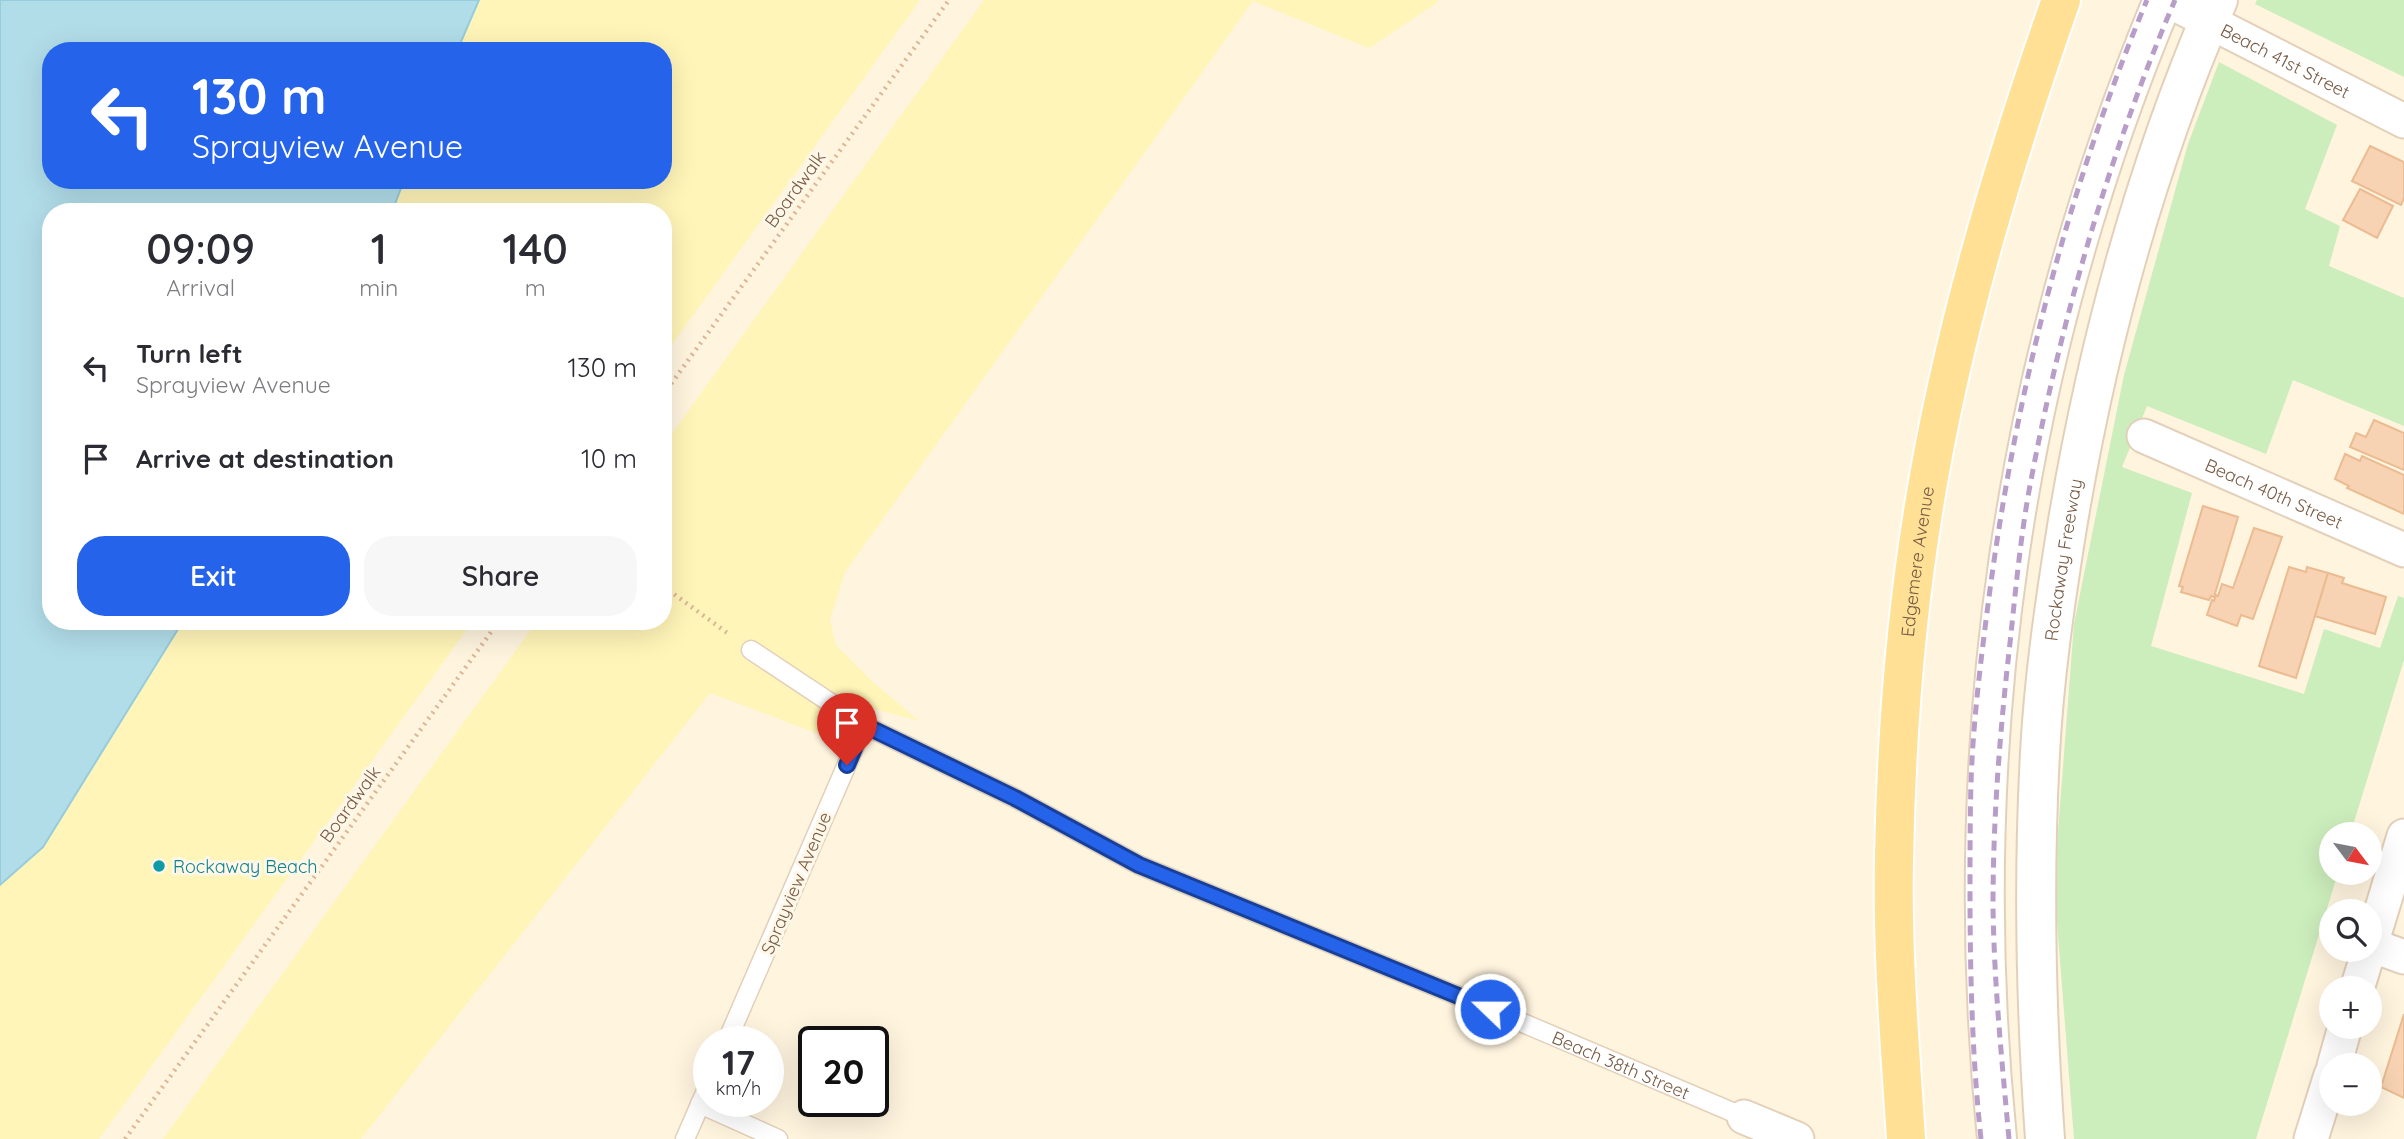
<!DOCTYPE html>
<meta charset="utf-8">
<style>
:root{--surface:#fff;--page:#f7f7f7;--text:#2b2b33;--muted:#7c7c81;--accent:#2563eb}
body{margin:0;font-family:Quicksand,sans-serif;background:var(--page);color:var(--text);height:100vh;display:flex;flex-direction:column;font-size:26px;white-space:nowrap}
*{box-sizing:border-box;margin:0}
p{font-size:23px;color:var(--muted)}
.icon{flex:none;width:38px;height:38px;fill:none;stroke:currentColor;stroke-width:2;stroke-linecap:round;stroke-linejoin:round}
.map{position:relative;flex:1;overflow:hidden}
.sheet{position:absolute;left:42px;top:203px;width:630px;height:427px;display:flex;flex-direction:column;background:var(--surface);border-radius:28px;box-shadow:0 7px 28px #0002}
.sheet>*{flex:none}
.banner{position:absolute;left:42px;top:42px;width:630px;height:147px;border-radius:28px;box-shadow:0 7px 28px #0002;background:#2563eb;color:#fff;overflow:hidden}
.needle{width:46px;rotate:122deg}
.fabs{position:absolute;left:2319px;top:822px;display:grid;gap:14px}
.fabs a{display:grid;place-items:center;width:63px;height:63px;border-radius:50%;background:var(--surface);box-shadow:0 7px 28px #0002;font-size:35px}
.speed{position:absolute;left:693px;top:1026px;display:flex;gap:14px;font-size:35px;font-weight:700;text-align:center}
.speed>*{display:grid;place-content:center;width:91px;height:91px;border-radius:50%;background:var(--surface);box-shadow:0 7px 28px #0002;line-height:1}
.speed small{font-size:18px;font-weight:400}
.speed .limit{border:4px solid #111;border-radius:10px;background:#fff;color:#111}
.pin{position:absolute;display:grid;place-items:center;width:60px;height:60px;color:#fff;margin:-72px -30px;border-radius:50% 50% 50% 0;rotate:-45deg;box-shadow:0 0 7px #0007}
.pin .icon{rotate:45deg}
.me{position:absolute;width:77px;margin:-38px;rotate:292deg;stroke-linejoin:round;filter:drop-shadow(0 0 5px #0008)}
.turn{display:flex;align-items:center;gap:24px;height:147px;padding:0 35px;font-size:32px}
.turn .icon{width:91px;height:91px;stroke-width:2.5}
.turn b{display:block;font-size:49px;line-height:60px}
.eta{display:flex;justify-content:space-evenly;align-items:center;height:119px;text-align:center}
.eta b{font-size:42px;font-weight:600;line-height:49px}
.button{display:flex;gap:14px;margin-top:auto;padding:14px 35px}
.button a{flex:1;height:80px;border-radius:28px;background:var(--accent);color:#fff;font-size:28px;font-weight:600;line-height:80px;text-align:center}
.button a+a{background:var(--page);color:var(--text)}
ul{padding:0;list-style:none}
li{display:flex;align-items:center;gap:21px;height:91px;padding:0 35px}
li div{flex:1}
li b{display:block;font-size:26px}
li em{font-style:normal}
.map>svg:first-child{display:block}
.green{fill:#ccedbc}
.sand{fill:#fff5b8}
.water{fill:#b1dde9;stroke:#97ccdc;stroke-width:2}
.building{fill:#f7d3b3;stroke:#ebbb92;stroke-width:2}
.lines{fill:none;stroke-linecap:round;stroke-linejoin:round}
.service-casing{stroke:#e3d0ba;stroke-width:21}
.minor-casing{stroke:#e3d0ba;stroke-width:37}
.tertiary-casing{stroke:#e3d0ba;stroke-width:42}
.primary-casing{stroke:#fff;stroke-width:42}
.path{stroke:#dbb697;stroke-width:4.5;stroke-dasharray:2 5;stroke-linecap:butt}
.service{stroke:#fff;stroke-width:18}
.minor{stroke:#fff;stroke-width:33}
.tertiary{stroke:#fff;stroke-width:38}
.primary{stroke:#ffe095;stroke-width:38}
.rail{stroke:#b79dc8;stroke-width:5;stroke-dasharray:10 7;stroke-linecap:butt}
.route-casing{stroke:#184099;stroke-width:18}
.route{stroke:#2563eb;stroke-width:12}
.culture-dot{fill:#0f9aa8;stroke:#fff7e7;stroke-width:2.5}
.labels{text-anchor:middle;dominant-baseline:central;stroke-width:6;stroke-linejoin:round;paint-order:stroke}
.street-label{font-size:18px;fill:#775a44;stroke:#fff7e7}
.culture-label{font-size:18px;fill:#0d838f;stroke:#fff7e7;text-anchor:start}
</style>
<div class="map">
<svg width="2404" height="1139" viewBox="0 0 2404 1139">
<rect width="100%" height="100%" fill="#fff4de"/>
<g class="green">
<polygon points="2257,0 2404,0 2404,77 2255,4"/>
<polygon points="2219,62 2337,125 2305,209 2340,226 2329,266 2404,298 2404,426 2293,380 2266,454 2147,406 2122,467 2192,493 2151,646 2304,694 2324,629 2380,648 2398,596 2404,598 2404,660 2350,835 2331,835 2331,873 2338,873 2256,1139 2074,1139 2054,884 2074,624 2124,375 2188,144"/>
</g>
<g class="sand">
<polygon points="479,0 920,0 663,357 663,212 392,212 404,180 663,180 663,51 457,51"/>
<polygon points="984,0 1437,0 1438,2 1369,48 1253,1 845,572 830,619 836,645 873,682 919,721 860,705 832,739 710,693 361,1139 163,1139 537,621 663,621 663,446"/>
<polygon points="183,621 473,621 99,1139 0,1139 0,885 43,847"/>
</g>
<polygon class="water" points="0,0 479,0 457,51 51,51 51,180 404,180 392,212 51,212 51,621 183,621 43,847 0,885"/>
<g class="building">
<polygon points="2370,146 2404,162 2404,198 2401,205 2352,181"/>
<polygon points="2360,189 2393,206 2377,238 2343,220"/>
<polygon points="2374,420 2404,433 2404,470 2350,447 2356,433 2366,437"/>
<polygon points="2345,454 2360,461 2362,456 2404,475 2404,514 2347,488 2349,486 2335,479"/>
<polygon points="2203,506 2238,517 2214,597 2211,596 2209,600 2181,592 2183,587 2179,586"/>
<polygon points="2254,528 2282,537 2253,619 2241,615 2237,626 2207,615 2212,600 2214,601 2216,595 2218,596 2222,584 2233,588"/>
<polygon points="2289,567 2306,572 2307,567 2328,573 2296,678 2259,666"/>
<polygon points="2328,573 2344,578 2342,583 2386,597 2375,634 2315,616"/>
<polygon points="2404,1014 2404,1098 2381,1087"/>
</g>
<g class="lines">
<defs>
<g id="service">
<path id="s1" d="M751,650L864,725L1015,798L1139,865L1490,1009L1744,1117"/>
<polyline points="727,1041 864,725"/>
<polyline points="700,1104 778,1139"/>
<polyline points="685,1139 709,1084"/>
</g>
<g id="minor">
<path id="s2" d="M2167,0L2404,121"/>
<path id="s3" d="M2144,436L2404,550"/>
<polyline points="2371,945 2404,957"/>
<polyline points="2370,948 2404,836"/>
<polyline points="2357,989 2369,950"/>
<polyline points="2334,1066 2345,1027"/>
<polyline points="1744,1117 1797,1139"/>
<polyline points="2311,1139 2331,1075"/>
</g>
<g id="tertiary">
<path d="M1997,1139C1958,749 2012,362 2163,0"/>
<path id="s4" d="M2045,1139C2036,1011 2033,882 2040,753C2044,677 2055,602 2067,527C2097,346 2145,168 2218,0"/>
</g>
<g id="primary">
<path id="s5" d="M1906,1139C1900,1046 1892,953 1894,860C1896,742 1905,622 1924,506C1952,333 2003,165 2061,0"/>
</g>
</defs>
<use href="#service" class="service-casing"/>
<use href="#minor" class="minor-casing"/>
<use href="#tertiary" class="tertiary-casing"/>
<use href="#primary" class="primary-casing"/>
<g class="path">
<polyline points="663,395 949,0"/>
<polyline points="663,586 730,635"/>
<polyline points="125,1139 499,621"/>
</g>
<use href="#service" class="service"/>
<use href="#minor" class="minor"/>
<use href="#tertiary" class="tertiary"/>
<use href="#primary" class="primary"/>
<g class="rail">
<path d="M1981,1139C1972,1056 1970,972 1970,888C1970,853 1970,818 1971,783C1973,721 1981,659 1989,597C2016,392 2067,191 2147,0"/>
<path d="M2009,1139C2002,1062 1994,983 1993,906C1993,818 2000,730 2010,643C2016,587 2021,530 2032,475C2063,313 2110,152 2175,0"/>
</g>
</g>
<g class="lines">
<defs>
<polyline id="route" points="847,765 864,725 1015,798 1139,865 1490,1009"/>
</defs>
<use href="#route" class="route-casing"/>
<use href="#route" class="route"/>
</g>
<circle class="culture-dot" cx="159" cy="866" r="7"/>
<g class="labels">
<g class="street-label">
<text stroke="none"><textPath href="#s2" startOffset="133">Beach 41st Street</textPath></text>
<text transform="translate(795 189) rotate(-54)">Boardwalk</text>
<text stroke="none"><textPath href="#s3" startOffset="142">Beach 40th Street</textPath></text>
<text stroke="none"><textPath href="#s4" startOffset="581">Rockaway Freeway</textPath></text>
<text stroke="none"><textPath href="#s5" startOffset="579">Edgemere Avenue</textPath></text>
<text transform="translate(350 804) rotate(-54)">Boardwalk</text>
<text transform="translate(796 883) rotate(-67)">Sprayview Avenue</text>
<text stroke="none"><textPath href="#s1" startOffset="966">Beach 38th Street</textPath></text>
</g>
<g class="culture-label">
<text x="173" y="866">Rockaway Beach</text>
</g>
</g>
</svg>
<div class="fabs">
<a><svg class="needle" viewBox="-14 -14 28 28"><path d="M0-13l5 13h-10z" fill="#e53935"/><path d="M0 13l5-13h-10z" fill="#7c7c81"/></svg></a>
<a><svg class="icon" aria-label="search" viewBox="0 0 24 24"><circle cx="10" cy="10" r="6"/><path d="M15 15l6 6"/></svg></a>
<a>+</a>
<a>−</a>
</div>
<div class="speed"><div>17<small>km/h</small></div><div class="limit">20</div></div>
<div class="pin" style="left:847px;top:765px;background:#d93025"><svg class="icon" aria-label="arrive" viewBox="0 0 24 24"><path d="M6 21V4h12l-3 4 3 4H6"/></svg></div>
<svg class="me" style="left:1490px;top:1009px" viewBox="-20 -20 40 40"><circle r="17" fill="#2563eb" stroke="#fff" stroke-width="3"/><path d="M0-11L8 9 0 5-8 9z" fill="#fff"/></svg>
<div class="banner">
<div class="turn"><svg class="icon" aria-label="left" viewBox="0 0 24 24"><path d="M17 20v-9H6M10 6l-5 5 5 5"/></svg><div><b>130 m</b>Sprayview Avenue</div></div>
</div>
<section class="sheet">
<div class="eta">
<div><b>09:09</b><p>Arrival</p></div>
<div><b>1</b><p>min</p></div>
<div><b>140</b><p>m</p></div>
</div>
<ul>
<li><svg class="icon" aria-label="left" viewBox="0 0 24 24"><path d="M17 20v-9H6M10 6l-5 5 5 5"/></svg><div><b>Turn left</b><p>Sprayview Avenue</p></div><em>130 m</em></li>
<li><svg class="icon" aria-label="arrive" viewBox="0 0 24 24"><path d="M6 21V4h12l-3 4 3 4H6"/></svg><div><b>Arrive at destination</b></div><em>10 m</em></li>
</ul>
<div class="button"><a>Exit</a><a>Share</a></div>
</section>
</div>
